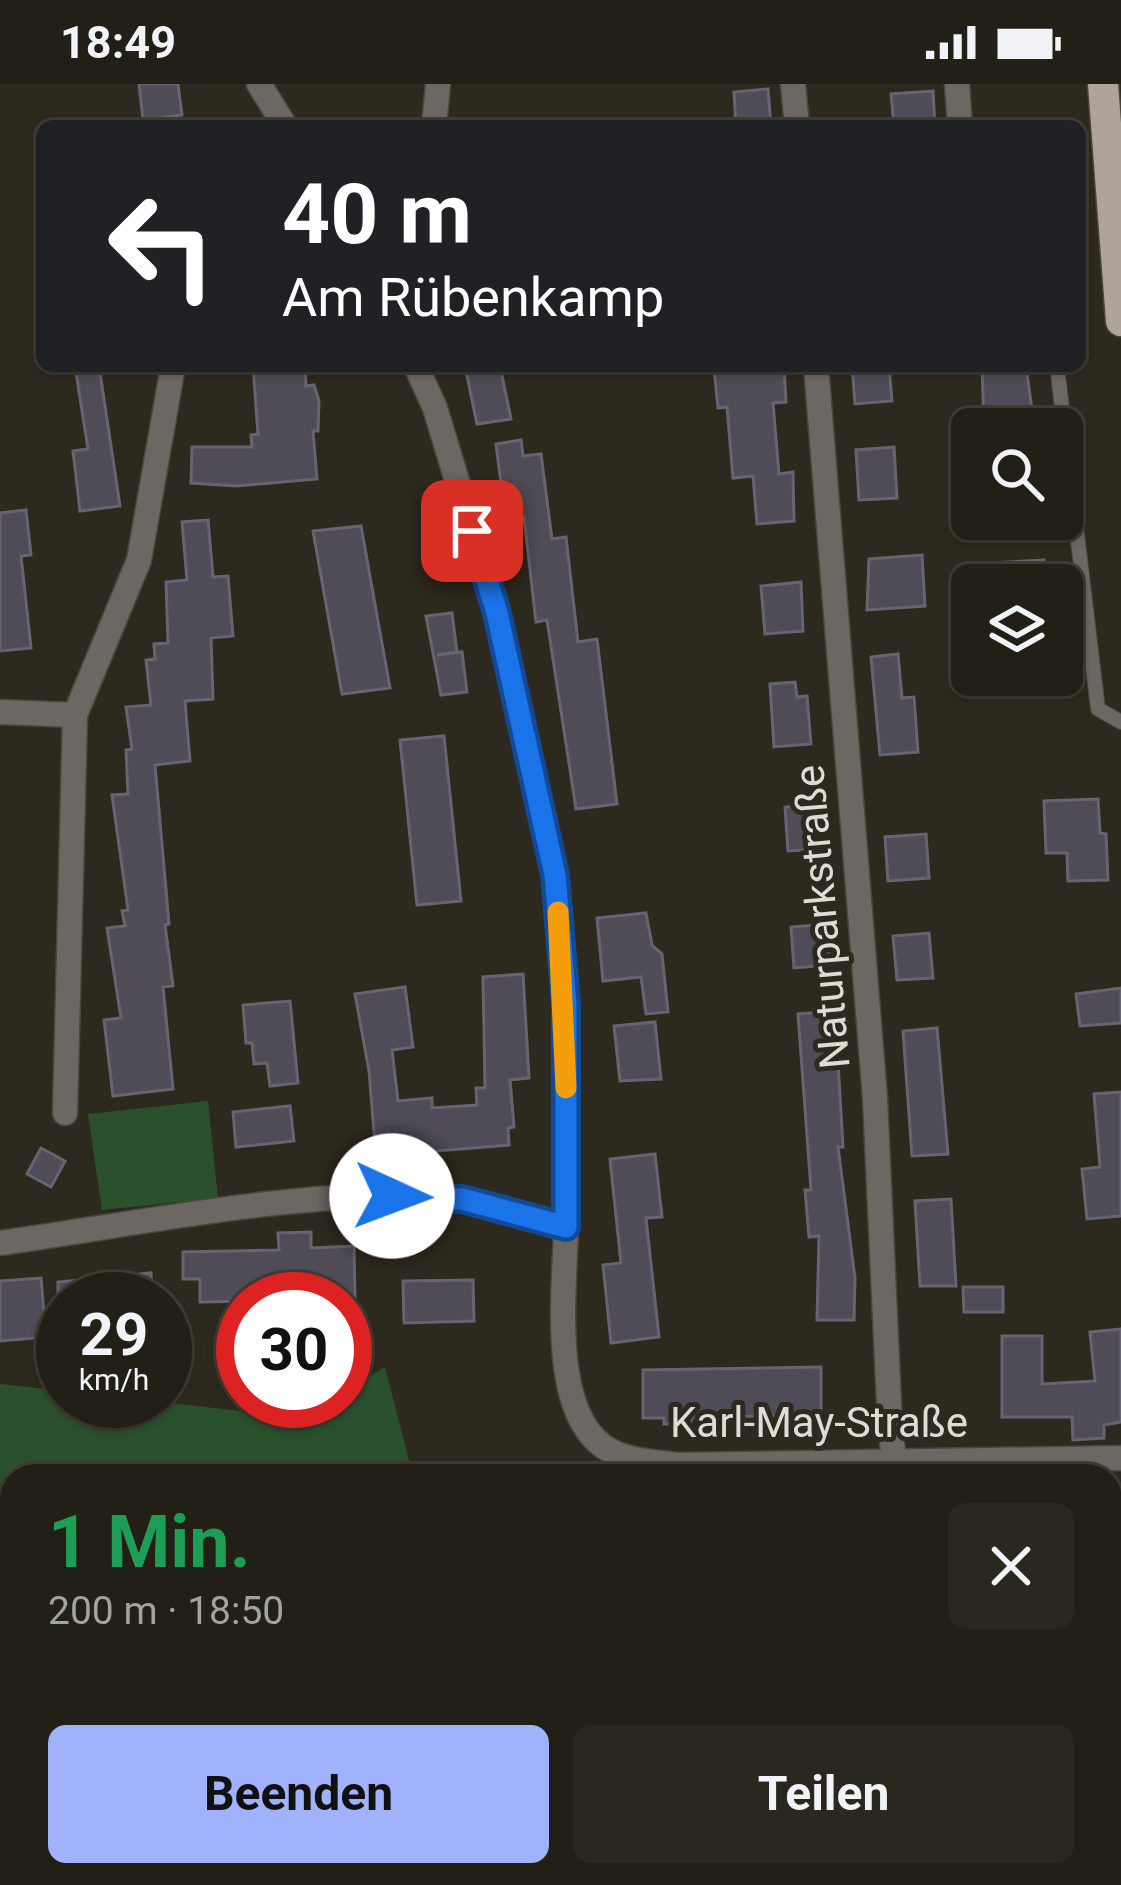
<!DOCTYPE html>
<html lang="de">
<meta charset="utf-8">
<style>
:root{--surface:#221f16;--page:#2a271f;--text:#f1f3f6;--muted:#a2a2a1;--line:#3f3d35;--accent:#a1b2fd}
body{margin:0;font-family:Roboto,sans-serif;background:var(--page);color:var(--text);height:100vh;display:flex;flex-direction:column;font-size:45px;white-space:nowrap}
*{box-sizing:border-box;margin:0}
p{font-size:39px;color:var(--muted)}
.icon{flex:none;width:66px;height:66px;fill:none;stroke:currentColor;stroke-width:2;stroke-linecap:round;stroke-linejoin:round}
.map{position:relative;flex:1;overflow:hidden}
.sheet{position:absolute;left:0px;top:1380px;width:1122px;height:423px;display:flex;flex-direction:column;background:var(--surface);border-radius:36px 36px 0 0;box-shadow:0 3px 9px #0004,0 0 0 3px var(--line)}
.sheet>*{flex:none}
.banner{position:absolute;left:36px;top:36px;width:1050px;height:252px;border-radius:18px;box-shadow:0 3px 9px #0004,0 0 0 3px var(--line);background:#202124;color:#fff;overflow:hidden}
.buttons{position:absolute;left:951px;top:324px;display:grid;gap:24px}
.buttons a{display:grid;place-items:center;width:132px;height:132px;border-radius:18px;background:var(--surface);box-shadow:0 3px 9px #0004,0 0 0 3px var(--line);font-size:60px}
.speed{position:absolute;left:36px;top:1188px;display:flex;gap:24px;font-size:60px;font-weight:700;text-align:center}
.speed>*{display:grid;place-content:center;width:156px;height:156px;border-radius:50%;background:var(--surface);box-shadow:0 3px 9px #0004,0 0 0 3px var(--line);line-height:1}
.speed small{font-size:30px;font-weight:400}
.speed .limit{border:18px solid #d22;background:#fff;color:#111}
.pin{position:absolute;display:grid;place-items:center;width:102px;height:102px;color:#fff;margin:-51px;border-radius:24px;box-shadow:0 6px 18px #0006}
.me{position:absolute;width:132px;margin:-66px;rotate:92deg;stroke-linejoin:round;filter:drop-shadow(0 0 9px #0008)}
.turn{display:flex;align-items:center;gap:42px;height:252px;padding:0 48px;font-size:54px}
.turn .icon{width:156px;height:156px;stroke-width:2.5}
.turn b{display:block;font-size:84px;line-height:102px}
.round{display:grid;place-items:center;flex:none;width:126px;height:126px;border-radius:18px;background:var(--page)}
.summary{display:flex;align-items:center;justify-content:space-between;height:204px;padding:0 48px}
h1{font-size:72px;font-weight:700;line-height:90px;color:#1e9e55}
.primary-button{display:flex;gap:24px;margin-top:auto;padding:24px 48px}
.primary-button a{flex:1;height:138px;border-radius:18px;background:var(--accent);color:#111;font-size:48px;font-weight:700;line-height:138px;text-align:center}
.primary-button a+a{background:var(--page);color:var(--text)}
.status{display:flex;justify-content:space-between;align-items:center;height:84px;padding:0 60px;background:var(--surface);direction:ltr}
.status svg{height:33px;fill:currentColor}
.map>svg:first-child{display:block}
.green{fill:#2b502c}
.building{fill:#4f4b57;stroke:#676471;stroke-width:3}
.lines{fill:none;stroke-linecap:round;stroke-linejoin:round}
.service-casing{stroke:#4a463b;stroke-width:16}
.minor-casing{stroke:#4a463b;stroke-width:27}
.primary-casing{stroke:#4a463b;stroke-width:33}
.service{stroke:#6c6763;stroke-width:14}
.minor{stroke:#6c6763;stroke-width:24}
.primary{stroke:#aea49b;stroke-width:30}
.route-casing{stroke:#114b97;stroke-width:30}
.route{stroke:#1a73e8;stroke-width:21}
.slow{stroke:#f59e0b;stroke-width:21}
.labels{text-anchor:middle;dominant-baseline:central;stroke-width:10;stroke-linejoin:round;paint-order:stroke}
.street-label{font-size:42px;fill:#dfdcd5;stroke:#2e291e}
</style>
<div class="status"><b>18:49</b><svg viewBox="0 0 49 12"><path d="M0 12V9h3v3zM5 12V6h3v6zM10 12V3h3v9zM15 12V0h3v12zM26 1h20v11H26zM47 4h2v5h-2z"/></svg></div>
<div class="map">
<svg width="1121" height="1801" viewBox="0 0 1121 1801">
<rect width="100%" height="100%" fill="#2e291e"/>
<g class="green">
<polygon points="208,1017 218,1114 102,1126 88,1030"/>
<polygon points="385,1283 413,1392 12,1392 12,1468 0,1463 0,1300 63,1307 63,1317 152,1317 301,1334 329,1317 345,1317 345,1307"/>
<polygon points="267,1791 548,1791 554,1796 552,1801 265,1801"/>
</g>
<g class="building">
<polygon points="139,0 178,0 182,31 143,36"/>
<polygon points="768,5 771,42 736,42 734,8"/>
<polygon points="933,7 935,42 894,42 891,10"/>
<polygon points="75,282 99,282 120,422 80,427 73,367 88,365"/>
<polygon points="253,282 305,282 306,302 314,301 319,317 318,347 313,347 317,395 237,402 191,399 192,363 252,363 251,351 258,350"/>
<polygon points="465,282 500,282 511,335 477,340"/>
<polygon points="784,282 786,318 773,319 779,390 793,388 794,437 757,440 753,392 733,394 727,323 718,324 714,285"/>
<polygon points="852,282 889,282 892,317 855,320"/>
<polygon points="982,282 1026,282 1034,340 984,342"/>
<polygon points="521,356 523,372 541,370 552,455 566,453 578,558 597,555 617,720 576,725 547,536 536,538 524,433 511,434 509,415 503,416 496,360"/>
<polygon points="894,363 897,414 859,416 856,366"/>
<polygon points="26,426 31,471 21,472 31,564 0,567 0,429"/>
<polygon points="208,436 213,493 228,492 233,552 211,554 213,615 185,617 190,677 155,681 169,840 165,841 173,902 163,903 173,1005 113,1012 104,936 121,934 107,844 125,842 122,827 128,826 112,711 128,710 126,666 132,665 126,623 151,621 146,576 155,575 154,560 168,559 166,498 187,496 182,438"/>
<polygon points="361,442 390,604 342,610 313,447"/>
<polygon points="922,471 925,522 867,526 869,475"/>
<polygon points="1044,476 1045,501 993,501 992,479"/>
<polygon points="801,498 803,547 765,550 761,502"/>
<polygon points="452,529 457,568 437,571 462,568 467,608 441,611 426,532"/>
<polygon points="898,570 902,614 914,613 918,668 880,671 871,573"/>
<polygon points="795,598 797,613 807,612 811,660 774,663 770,600"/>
<polygon points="444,652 461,817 417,821 400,656"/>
<polygon points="1098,715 1100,749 1106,750 1108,796 1068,797 1067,769 1046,769 1044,717"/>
<polygon points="818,720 821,765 788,767 785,723"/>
<polygon points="926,750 929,794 888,797 885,753"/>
<polygon points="646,829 652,861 662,870 668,928 646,930 641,893 603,897 597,834"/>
<polygon points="827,840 830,881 794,884 791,843"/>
<polygon points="929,849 933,894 897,896 893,852"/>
<polygon points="523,890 529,994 510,996 514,1043 508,1044 509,1061 376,1072 369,987 355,910 405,903 413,963 392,966 398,1017 432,1014 432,1024 477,1021 476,1004 485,1004 483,893"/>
<polygon points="1121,904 1121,939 1080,942 1076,910"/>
<polygon points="290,917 298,999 270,1002 267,979 254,980 252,959 246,959 243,921"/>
<polygon points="823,928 824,942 833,941 837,961 843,1063 838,1063 855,1194 854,1236 817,1236 819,1152 809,1153 805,1106 811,1106 798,930"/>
<polygon points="655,938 661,995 620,997 614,942"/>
<polygon points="937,944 948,1070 912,1072 903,947"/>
<polygon points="1121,1008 1121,1132 1087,1135 1082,1085 1100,1083 1094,1010"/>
<polygon points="290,1022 294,1057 236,1063 233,1028"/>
<polygon points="41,1064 65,1077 51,1103 27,1090"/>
<polygon points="655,1070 662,1133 646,1134 659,1253 611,1259 603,1181 621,1179 610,1075"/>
<polygon points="951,1115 956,1202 920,1202 915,1117"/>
<polygon points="311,1148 311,1164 354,1162 355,1215 200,1218 200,1195 183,1195 183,1168 279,1166 278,1149"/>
<polygon points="151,1189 153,1215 58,1215 58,1198"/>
<polygon points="41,1194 46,1253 0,1257 0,1197"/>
<polygon points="473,1196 474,1237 404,1239 403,1197"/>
<polygon points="963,1203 1003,1203 1003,1228 964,1228"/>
<polygon points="1121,1245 1121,1338 1104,1341 1104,1354 1073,1356 1072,1333 1002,1333 1002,1252 1042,1252 1042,1300 1095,1297 1090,1248"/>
<polygon points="821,1283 821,1332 801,1332 802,1339 775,1339 775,1332 712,1333 691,1334 691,1340 664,1340 664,1334 643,1334 643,1286"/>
</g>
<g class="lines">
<defs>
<g id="service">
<polyline points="1057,282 1098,625 1121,638"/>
<polyline points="0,1492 12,1496"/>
<polyline points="0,1612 12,1612"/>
<polyline points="103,1791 104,1801"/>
<polyline points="580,1791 590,1801"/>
<polyline points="253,1801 255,1791"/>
</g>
<g id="minor">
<polyline points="259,0 285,42"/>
<polyline points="793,0 797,42"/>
<polyline points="957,0 960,42"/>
<polyline points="434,42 438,0"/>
<polyline points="416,282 435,324 497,529 555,791 566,920 566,1143"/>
<polyline points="816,282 875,1014 890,1342 896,1392"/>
<polyline points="0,628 75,631"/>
<polyline points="65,1029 75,631 139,476 173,282"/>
<path d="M0,1159C135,1140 285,1109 422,1111C471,1112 519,1129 566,1143C565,1205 547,1337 613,1368C632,1377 656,1378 677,1381L1121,1374"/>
<polyline points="913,1791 914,1801"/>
</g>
<polyline id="primary" points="1103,0 1121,237"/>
</defs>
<use href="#service" class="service-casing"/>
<use href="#minor" class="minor-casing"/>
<use href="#primary" class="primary-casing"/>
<use href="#service" class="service"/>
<use href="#minor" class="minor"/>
<use href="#primary" class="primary"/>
</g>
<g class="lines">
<defs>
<polyline id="route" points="392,1112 462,1115 566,1143 566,920 555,791 497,529 472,447"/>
</defs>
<use href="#route" class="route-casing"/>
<use href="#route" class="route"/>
<polyline class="slow" points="558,828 566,1004"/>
</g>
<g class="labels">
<g class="street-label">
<text transform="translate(822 833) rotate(-95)">Naturparkstraße</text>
<text x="819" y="1338">Karl-May-Straße</text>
</g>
</g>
</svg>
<div class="buttons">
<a><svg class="icon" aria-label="search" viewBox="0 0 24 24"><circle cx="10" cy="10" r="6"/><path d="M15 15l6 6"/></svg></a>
<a><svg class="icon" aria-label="layers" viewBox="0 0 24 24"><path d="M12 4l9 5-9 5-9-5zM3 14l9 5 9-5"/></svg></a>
</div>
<div class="speed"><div>29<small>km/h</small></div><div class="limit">30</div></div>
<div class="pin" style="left:472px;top:447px;background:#d93025"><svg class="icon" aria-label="arrive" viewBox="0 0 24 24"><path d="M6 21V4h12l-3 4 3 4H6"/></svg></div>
<svg class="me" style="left:392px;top:1112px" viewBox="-20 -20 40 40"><circle r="19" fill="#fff"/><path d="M0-13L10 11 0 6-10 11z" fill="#1a73e8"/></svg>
<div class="banner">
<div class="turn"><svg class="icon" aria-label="left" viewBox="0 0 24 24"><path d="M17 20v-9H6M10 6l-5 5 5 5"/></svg><div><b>40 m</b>Am Rübenkamp</div></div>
</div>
<section class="sheet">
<div class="summary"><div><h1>1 Min.</h1><p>200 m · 18:50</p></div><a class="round"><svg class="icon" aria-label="close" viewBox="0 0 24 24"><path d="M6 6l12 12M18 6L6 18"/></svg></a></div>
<div class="primary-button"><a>Beenden</a><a>Teilen</a></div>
</section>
</div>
